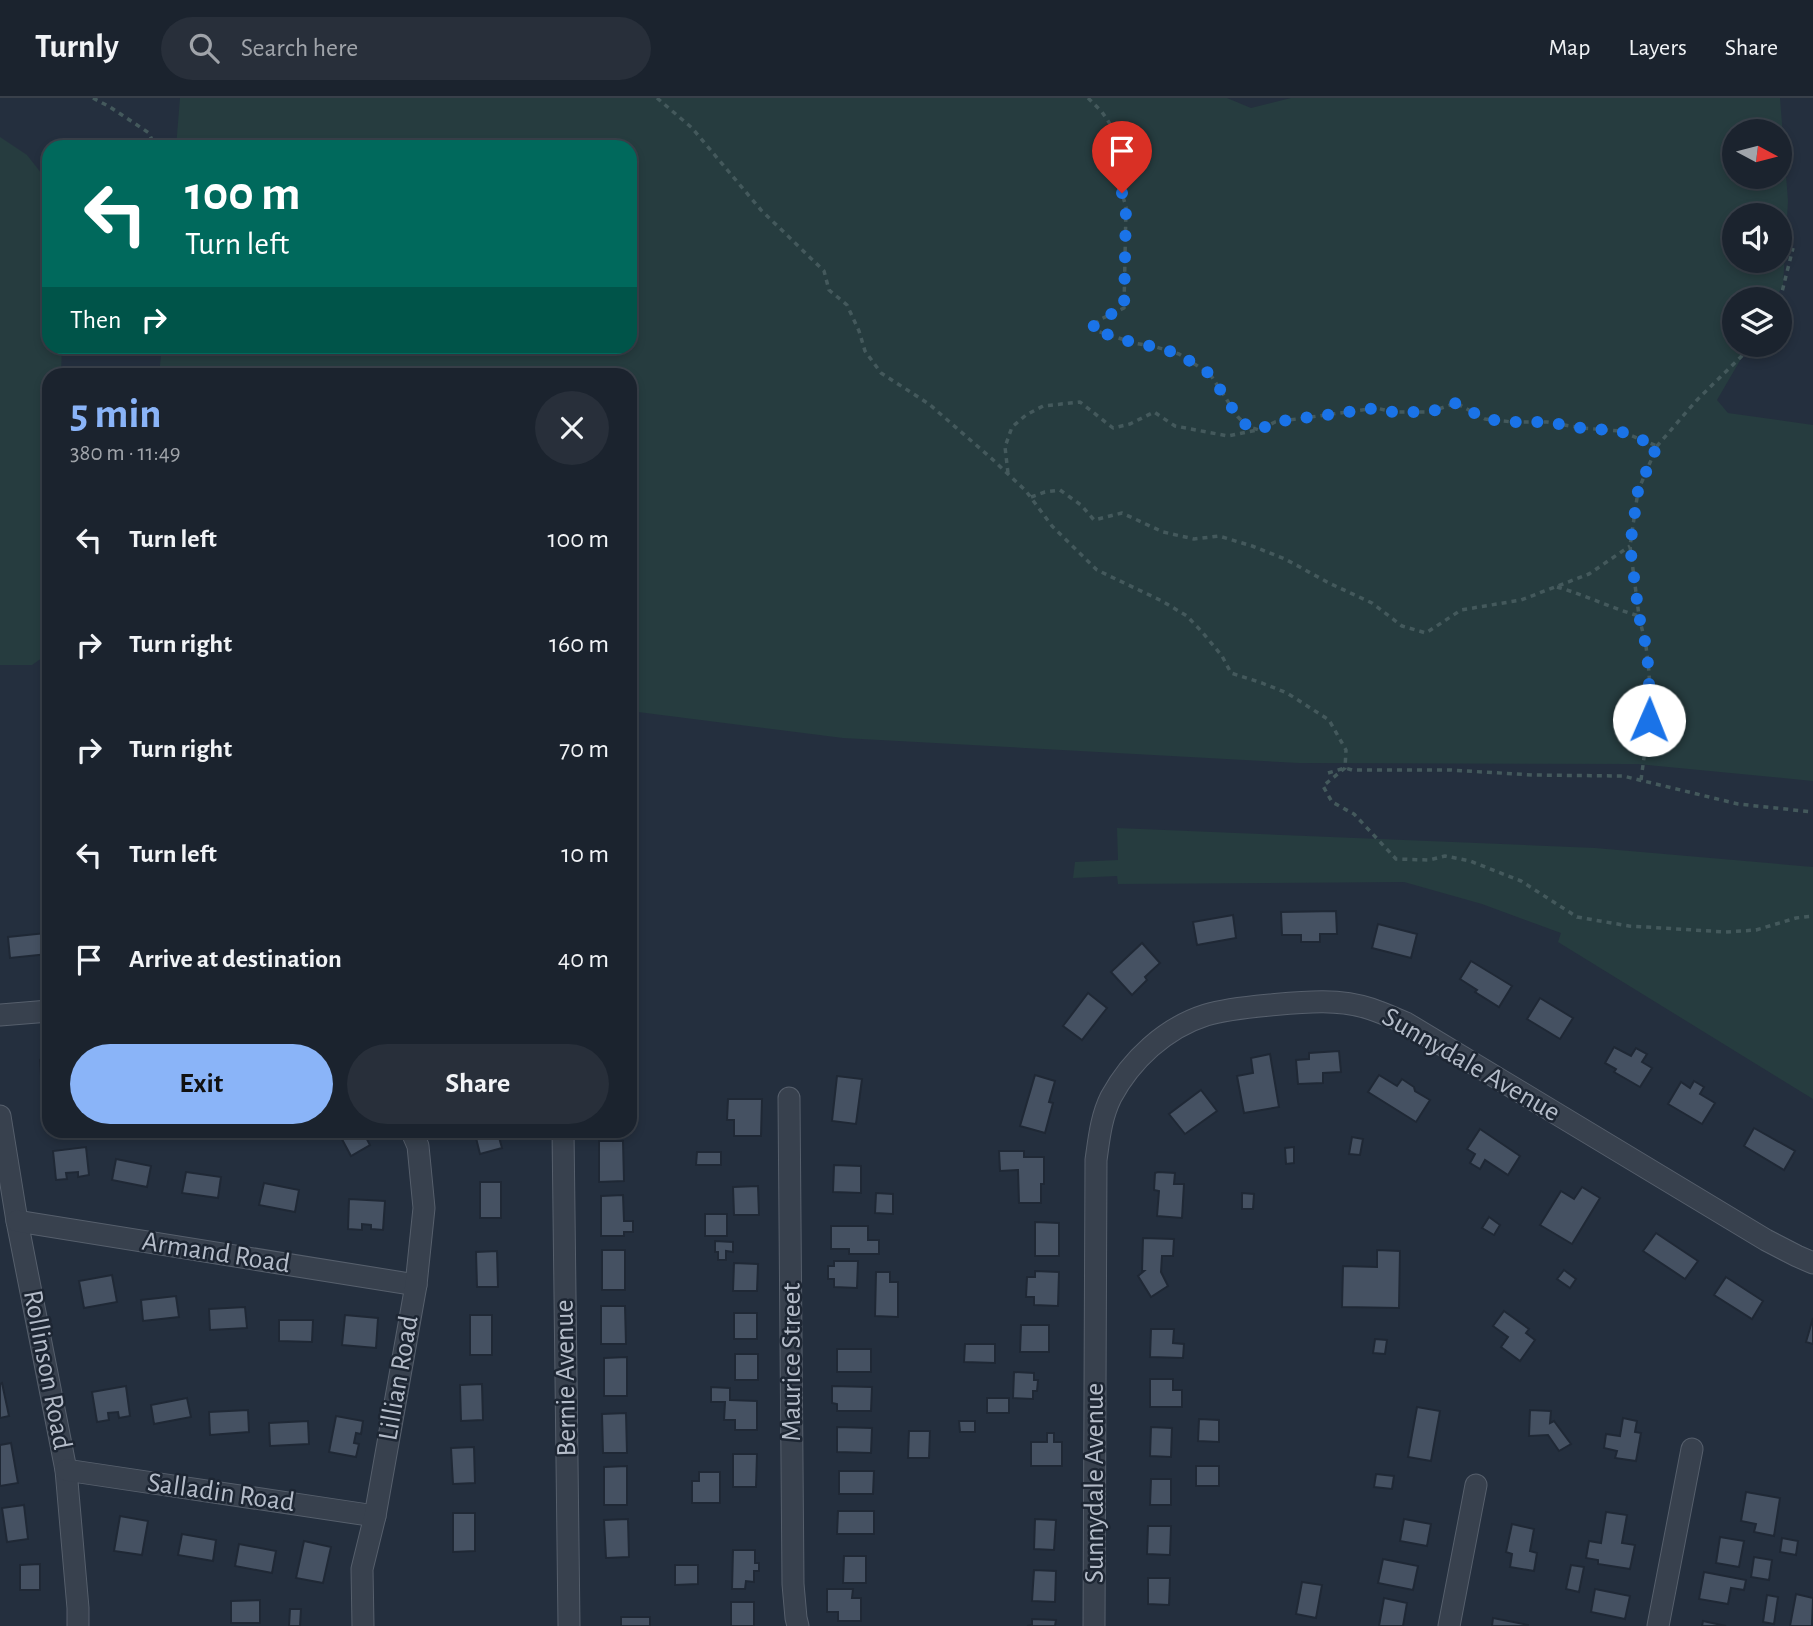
<!DOCTYPE html>
<meta charset="utf-8">
<style>
:root{--surface:#1b232e;--page:#282f3a;--text:#f1f3f6;--muted:#a0a4aa;--line:#39404a;--accent:#8ab4f8}
body{margin:0;font-family:"Alegreya Sans",sans-serif;background:var(--page);color:var(--text);height:100vh;display:flex;flex-direction:column;font-size:26px;white-space:nowrap}
*{box-sizing:border-box;margin:0}
p{font-size:23px;color:var(--muted)}
.icon{flex:none;width:38px;height:38px;fill:none;stroke:currentColor;stroke-width:2;stroke-linecap:round;stroke-linejoin:round}
.map{position:relative;flex:1;overflow:hidden}
.panel{position:absolute;left:42px;top:270px;width:595px;height:770px;display:flex;flex-direction:column;background:var(--surface);border-radius:21px;box-shadow:0 4px 10px #0003,0 0 0 2px var(--line)}
.panel>*{flex:none}
.hud{position:absolute;left:42px;top:42px;width:595px;height:214px;border-radius:21px;box-shadow:0 4px 10px #0003,0 0 0 2px var(--line);background:#00695c;color:#fff;overflow:hidden}
.needle{width:46px;rotate:97deg}
.controls{position:absolute;left:1722px;top:21px;display:grid;gap:14px}
.controls a{display:grid;place-items:center;width:70px;height:70px;border-radius:50%;background:var(--surface);box-shadow:0 4px 10px #0003,0 0 0 2px var(--line);font-size:35px}
.pin{position:absolute;display:grid;place-items:center;width:60px;height:60px;color:#fff;margin:-72px -30px;border-radius:50% 50% 50% 0;rotate:-45deg;box-shadow:0 0 7px #0007}
.pin .icon{rotate:45deg}
.me{position:absolute;width:77px;margin:-38px;rotate:1deg;stroke-linejoin:round;filter:drop-shadow(0 0 5px #0008)}
.turn{display:flex;align-items:center;gap:24px;height:147px;padding:0 28px;font-size:32px}
.turn .icon{width:91px;height:91px;stroke-width:2.5}
.turn b{display:block;font-size:49px;line-height:60px}
.then{display:flex;align-items:center;height:66px;padding:0 28px;background:#0003;gap:14px;font-size:26px}
.round{display:grid;place-items:center;flex:none;width:74px;height:74px;border-radius:37px;background:var(--page)}
.head{display:flex;align-items:center;justify-content:space-between;height:119px;padding:0 28px}
h1{font-size:42px;font-weight:700;line-height:52px;color:var(--accent)}
.button{display:flex;gap:14px;margin-top:auto;padding:14px 28px}
.button a{flex:1;height:80px;border-radius:42px;background:var(--accent);color:#111;font-size:28px;font-weight:700;line-height:80px;text-align:center}
.button a+a{background:var(--page);color:var(--text)}
ul{padding:0;list-style:none}
li{display:flex;align-items:center;gap:21px;height:105px;padding:0 28px}
li div{flex:1}
li b{display:block;font-size:26px}
li em{font-style:normal}
header{display:flex;align-items:center;gap:42px;box-sizing:border-box;height:98px;padding:0 35px;background:var(--surface);border-bottom:2px solid var(--line)}
header strong{font-size:33px}
nav{display:flex;gap:38px;margin-inline-start:auto;font-size:24px}
.search{width:490px;height:63px;background:var(--page);display:flex;align-items:center;gap:18px;box-sizing:border-box;padding:0 24px;border-radius:38px;color:var(--muted);font-size:26px}
.map>svg:first-child{display:block}
.green{fill:#263c3f;fill-rule:evenodd}
.building{fill:#455162;stroke:#1f2835;stroke-width:2}
.lines{fill:none;stroke-linecap:round;stroke-linejoin:round}
.street-casing{stroke:#565f6c;stroke-width:23}
.path{stroke:#44595c;stroke-width:3.5;stroke-dasharray:5 5;stroke-linecap:butt}
.street{stroke:#38414e;stroke-width:21}
.route{stroke:#1a73e8;stroke-width:12;stroke-dasharray:0 21.6}
.labels{text-anchor:middle;dominant-baseline:central;stroke-width:5;stroke-linejoin:round;paint-order:stroke}
.street-label{font-size:28px;fill:#b4bcc9;stroke:#1d2633}
</style>
<header>
<strong>Turnly</strong>
<div class="search"><svg class="icon" aria-label="search" viewBox="0 0 24 24"><circle cx="10" cy="10" r="6"/><path d="M15 15l6 6"/></svg>Search here</div>
<nav><a>Map</a><a>Layers</a><a>Share</a></nav>
</header>
<div class="map">
<svg width="1813" height="1528" viewBox="0 0 1813 1528">
<rect width="100%" height="100%" fill="#242f3e"/>
<g class="green">
<path d="M180,0H1227L1251,10L1291,0H1780L1788,103L1783,187L1775,201H1734V247H1749L1717,302L1728,315L1813,327V683L1637,666L1299,665L843,640L630,613V276H159L162,249L630,248V49H176ZM1734,33H1780V79H1734ZM1734,117H1780V163H1734Z"/>
<polygon points="0,39 27,57 49,85 49,248 62,249 61,276 49,276 49,555 32,567 0,567"/>
<polygon points="1117,730 1595,750 1813,769 1813,1001 1558,844 1561,835 1482,806 1404,784 1118,786 1117,778 1073,780 1075,764 1118,762"/>
</g>
<g class="building">
<polygon points="1336,813 1337,836 1320,836 1320,844 1301,844 1301,837 1282,837 1281,814"/>
<polygon points="1233,817 1236,840 1197,847 1193,824"/>
<polygon points="1378,826 1417,836 1411,860 1372,850"/>
<polygon points="46,835 48,856 10,860 8,839"/>
<polygon points="1142,845 1160,865 1145,879 1147,882 1132,897 1111,874"/>
<polygon points="1471,863 1512,888 1499,909 1475,894 1477,892 1460,881"/>
<polygon points="1088,895 1107,910 1082,942 1063,928"/>
<polygon points="1540,900 1573,920 1560,941 1527,921"/>
<rect x="630" y="938" width="8" height="38"/>
<polygon points="1614,949 1631,958 1636,950 1647,956 1642,964 1652,970 1640,989 1614,974 1616,971 1605,965"/>
<polygon points="1339,953 1341,974 1323,975 1323,985 1298,986 1296,962 1309,961 1309,955"/>
<polygon points="1270,956 1279,1009 1244,1015 1237,978 1253,975 1251,960"/>
<polygon points="49,961 49,991 42,992 40,962"/>
<polygon points="1035,977 1055,983 1049,1004 1053,1005 1045,1035 1020,1028"/>
<polygon points="1379,977 1397,988 1402,981 1414,989 1415,993 1430,1002 1416,1024 1368,994"/>
<polygon points="837,978 862,981 856,1026 832,1023"/>
<polygon points="1694,983 1704,989 1700,996 1715,1005 1702,1026 1668,1006 1681,984 1690,990"/>
<polygon points="1201,992 1217,1013 1185,1036 1169,1016"/>
<polygon points="728,1001 762,1001 761,1038 734,1038 734,1022 727,1022"/>
<polygon points="1754,1030 1795,1053 1784,1072 1744,1048"/>
<polygon points="1480,1031 1520,1058 1508,1077 1485,1062 1480,1071 1470,1065 1475,1056 1467,1051"/>
<polygon points="337,1032 362,1032 370,1047 351,1058"/>
<polygon points="474,1032 497,1032 502,1050 480,1056"/>
<polygon points="1352,1039 1363,1041 1360,1057 1349,1056"/>
<polygon points="599,1043 623,1043 624,1083 599,1084"/>
<polygon points="86,1049 89,1077 78,1079 78,1074 66,1075 67,1081 56,1082 53,1053"/>
<polygon points="1294,1049 1294,1065 1286,1066 1285,1050"/>
<polygon points="999,1053 1024,1053 1024,1059 1044,1059 1044,1086 1041,1086 1041,1105 1019,1105 1018,1072 1000,1073"/>
<polygon points="697,1054 721,1054 721,1067 696,1067"/>
<polygon points="116,1061 151,1068 147,1089 112,1082"/>
<polygon points="834,1067 861,1068 861,1095 833,1094"/>
<polygon points="186,1074 221,1079 218,1100 182,1095"/>
<polygon points="1158,1074 1175,1075 1174,1086 1184,1086 1182,1120 1157,1118 1159,1093 1154,1092 1155,1075"/>
<rect x="480" y="1084" width="21" height="36"/>
<polygon points="264,1085 299,1092 295,1114 259,1107"/>
<polygon points="758,1088 759,1117 734,1117 733,1089"/>
<polygon points="1582,1089 1600,1100 1572,1146 1540,1127 1561,1093 1574,1101"/>
<polygon points="876,1095 893,1096 893,1116 875,1115"/>
<polygon points="1242,1095 1254,1096 1253,1111 1242,1111"/>
<polygon points="623,1097 624,1123 633,1123 633,1134 624,1134 624,1138 601,1138 601,1098"/>
<polygon points="349,1101 385,1103 383,1132 371,1131 371,1127 362,1126 362,1132 348,1131"/>
<rect x="705" y="1116" width="22" height="22"/>
<polygon points="1489,1119 1500,1127 1494,1137 1482,1130"/>
<polygon points="1035,1124 1059,1125 1059,1158 1035,1158"/>
<polygon points="831,1128 868,1128 868,1142 879,1142 879,1156 849,1156 849,1151 831,1151"/>
<polygon points="1656,1135 1698,1163 1685,1181 1643,1153"/>
<polygon points="1143,1140 1174,1141 1173,1158 1162,1158 1161,1174 1168,1188 1151,1199 1138,1178 1144,1173 1142,1173"/>
<polygon points="715,1143 733,1144 733,1154 726,1153 726,1162 718,1162 718,1154 715,1154"/>
<rect x="602" y="1152" width="23" height="40"/>
<polygon points="1377,1152 1400,1153 1399,1210 1342,1209 1343,1168 1377,1169"/>
<polygon points="497,1153 498,1189 477,1189 476,1154"/>
<polygon points="834,1163 858,1163 857,1190 834,1189 834,1181 828,1181 828,1168 834,1168"/>
<polygon points="734,1165 758,1166 757,1193 733,1193"/>
<polygon points="1564,1172 1576,1181 1570,1190 1557,1181"/>
<polygon points="1035,1173 1059,1174 1058,1208 1034,1207 1034,1199 1026,1199 1027,1179 1035,1179"/>
<polygon points="876,1174 890,1174 890,1184 898,1184 898,1219 875,1218"/>
<polygon points="112,1177 117,1204 84,1210 79,1183"/>
<polygon points="1726,1179 1763,1203 1752,1221 1714,1197"/>
<polygon points="176,1198 179,1219 143,1223 141,1202"/>
<polygon points="601,1208 625,1208 626,1246 601,1246"/>
<polygon points="245,1209 247,1230 210,1232 209,1211"/>
<polygon points="1504,1213 1529,1231 1526,1235 1535,1242 1520,1263 1501,1249 1508,1239 1493,1228"/>
<rect x="734" y="1215" width="23" height="26"/>
<polygon points="345,1217 378,1220 376,1250 342,1247"/>
<rect x="470" y="1217" width="22" height="40"/>
<polygon points="1813,1220 1813,1246 1806,1244"/>
<polygon points="279,1222 313,1222 312,1244 279,1243"/>
<polygon points="1021,1227 1049,1227 1049,1254 1020,1254"/>
<polygon points="1151,1231 1174,1231 1173,1245 1184,1246 1183,1260 1150,1259"/>
<polygon points="1375,1241 1387,1242 1385,1256 1373,1255"/>
<polygon points="965,1246 995,1246 995,1265 964,1264"/>
<rect x="837" y="1251" width="34" height="23"/>
<rect x="735" y="1256" width="23" height="26"/>
<polygon points="627,1259 627,1298 604,1298 604,1260"/>
<polygon points="1014,1274 1034,1275 1034,1282 1038,1282 1037,1293 1033,1293 1033,1301 1013,1300"/>
<polygon points="1150,1281 1173,1281 1173,1292 1182,1292 1182,1309 1150,1309"/>
<polygon points="2,1285 9,1318 0,1320 0,1286"/>
<polygon points="482,1286 483,1322 461,1323 460,1287"/>
<polygon points="126,1288 130,1318 119,1320 118,1314 108,1315 109,1322 97,1324 92,1294"/>
<polygon points="832,1288 872,1289 871,1313 837,1313 837,1306 832,1305"/>
<polygon points="711,1289 730,1290 730,1302 757,1303 757,1332 735,1332 735,1322 724,1322 725,1304 711,1304"/>
<polygon points="187,1300 191,1319 154,1326 151,1307"/>
<rect x="987" y="1300" width="22" height="15"/>
<polygon points="1417,1309 1440,1313 1431,1363 1408,1359"/>
<polygon points="248,1312 249,1334 210,1337 209,1314"/>
<polygon points="1530,1312 1551,1313 1550,1325 1554,1323 1571,1346 1559,1353 1548,1337 1529,1338"/>
<polygon points="626,1315 627,1355 603,1355 602,1316"/>
<polygon points="336,1318 363,1323 361,1336 356,1335 354,1345 359,1346 356,1359 329,1354"/>
<polygon points="1623,1320 1637,1323 1635,1334 1641,1335 1636,1363 1615,1360 1617,1353 1604,1350 1606,1336 1620,1338"/>
<polygon points="1199,1321 1219,1322 1219,1344 1198,1343"/>
<polygon points="308,1323 309,1346 270,1348 269,1325"/>
<polygon points="959,1323 975,1323 975,1334 960,1334"/>
<polygon points="837,1329 872,1330 871,1355 837,1354"/>
<polygon points="1151,1329 1172,1330 1171,1359 1150,1358"/>
<polygon points="909,1333 930,1333 929,1360 908,1360"/>
<polygon points="1047,1335 1054,1335 1054,1344 1062,1344 1062,1368 1031,1368 1031,1344 1047,1344"/>
<polygon points="11,1345 18,1385 0,1388 0,1347"/>
<polygon points="474,1349 475,1385 453,1386 451,1350"/>
<polygon points="733,1356 757,1356 756,1389 733,1389"/>
<polygon points="627,1368 627,1407 604,1407 604,1369"/>
<rect x="1196" y="1368" width="23" height="20"/>
<polygon points="839,1373 874,1373 873,1396 839,1396"/>
<polygon points="699,1374 720,1374 720,1405 692,1405 692,1383 699,1383"/>
<polygon points="1376,1376 1394,1378 1392,1391 1374,1389"/>
<polygon points="1151,1381 1171,1381 1171,1407 1150,1407"/>
<polygon points="1746,1394 1780,1400 1774,1438 1754,1434 1756,1426 1741,1423"/>
<polygon points="24,1407 28,1441 7,1444 2,1410"/>
<polygon points="838,1413 874,1413 874,1436 837,1436"/>
<polygon points="1606,1414 1627,1417 1622,1445 1635,1447 1630,1471 1598,1466 1598,1462 1586,1460 1589,1443 1601,1445"/>
<polygon points="453,1415 475,1415 475,1453 453,1454"/>
<polygon points="120,1418 148,1423 142,1457 114,1453"/>
<polygon points="628,1421 629,1459 606,1460 604,1422"/>
<polygon points="1035,1421 1056,1422 1054,1452 1034,1451"/>
<polygon points="1404,1421 1431,1426 1427,1448 1400,1443"/>
<polygon points="1512,1426 1534,1431 1530,1453 1537,1455 1534,1473 1510,1469 1512,1456 1506,1454"/>
<polygon points="1148,1428 1171,1428 1170,1457 1147,1456"/>
<polygon points="182,1436 216,1442 213,1463 178,1457"/>
<polygon points="1720,1439 1744,1443 1739,1469 1716,1465"/>
<polygon points="1782,1440 1798,1443 1796,1457 1780,1454"/>
<polygon points="304,1443 331,1449 323,1485 296,1480"/>
<polygon points="239,1446 276,1453 272,1475 235,1468"/>
<polygon points="733,1452 755,1452 755,1465 759,1465 759,1473 754,1473 754,1484 746,1483 745,1491 732,1491"/>
<polygon points="844,1458 866,1458 866,1485 843,1485"/>
<polygon points="1754,1459 1772,1462 1769,1482 1751,1479"/>
<polygon points="1383,1461 1418,1468 1413,1492 1378,1485"/>
<polygon points="40,1466 40,1492 20,1492 20,1467"/>
<polygon points="675,1467 698,1467 698,1486 675,1487"/>
<polygon points="1571,1467 1584,1469 1579,1494 1566,1491"/>
<polygon points="1034,1472 1056,1473 1055,1504 1032,1503"/>
<polygon points="1704,1474 1746,1482 1744,1492 1731,1490 1728,1506 1699,1501"/>
<polygon points="1148,1480 1170,1480 1169,1507 1148,1506"/>
<polygon points="1302,1484 1322,1487 1316,1520 1296,1516"/>
<polygon points="827,1491 853,1491 852,1500 861,1500 861,1523 838,1523 838,1514 827,1514"/>
<polygon points="1595,1491 1630,1498 1625,1521 1591,1514"/>
<polygon points="1796,1496 1813,1500 1812,1528 1790,1528"/>
<polygon points="1767,1497 1778,1499 1774,1526 1763,1524"/>
<polygon points="1384,1500 1407,1505 1403,1528 1379,1528"/>
<polygon points="260,1502 260,1525 231,1525 231,1503"/>
<rect x="731" y="1504" width="23" height="24"/>
<polygon points="290,1511 301,1511 300,1528 289,1528"/>
<rect x="621" y="1519" width="29" height="9"/>
<polygon points="1493,1520 1528,1527 1528,1528 1492,1528"/>
<polygon points="1032,1521 1056,1522 1055,1528 1027,1528 1032,1527"/>
<polygon points="1703,1523 1726,1528 1702,1528"/>
</g>
<g class="lines">
<defs>
<g id="street">
<polyline points="0,917 49,913"/>
<polyline points="789,1000 793,1486 796,1520 798,1528"/>
<polyline points="0,1018 17,1123 66,1372 78,1510 78,1528"/>
<polyline points="563,1032 569,1528"/>
<polyline points="17,1123 416,1187"/>
<polyline points="66,1372 375,1418"/>
<polyline points="363,1528 362,1471 375,1418 416,1187 424,1110 418,1048 411,1032"/>
<path d="M1094,1528L1096,1062C1099,1041 1101,1019 1111,999C1131,962 1165,930 1206,917C1226,911 1249,909 1270,907C1303,904 1338,900 1371,911C1383,915 1394,920 1406,925L1766,1142L1797,1158L1813,1165"/>
<polyline points="1449,1528 1476,1387"/>
<polyline points="1658,1528 1692,1351"/>
</g>
</defs>
<use href="#street" class="street-casing"/>
<g class="path">
<polyline points="93,0 110,9 149,35 155,49"/>
<polyline points="657,0 692,30 761,112 824,173 829,192 847,207 859,233 865,253 881,275 929,306 991,360 1026,393 1052,428 1097,472 1162,503 1187,518 1203,535 1222,558 1231,575 1262,585 1287,595 1329,622 1346,652 1345,670 1323,688 1332,704 1354,716 1396,761 1429,762 1445,758 1470,763 1521,783 1577,819 1629,828 1726,834 1756,832 1796,820 1813,818"/>
<polyline points="1088,0 1102,14 1110,26 1107,44 1126,109 1124,210 1099,222 1091,231 1134,245 1156,249 1179,256 1210,276 1238,319 1247,328 1259,332 1275,324 1376,310 1393,314 1430,314 1456,305 1485,321 1512,324 1547,324 1582,330 1620,333 1657,348"/>
<polyline points="55,46 73,49"/>
<polyline points="1780,202 1793,150"/>
<polyline points="1008,375 1005,349 1012,329 1026,317 1043,308 1080,304 1113,330 1130,326 1154,314 1175,328 1228,338 1257,332"/>
<polyline points="1031,399 1045,394 1060,392 1081,407 1094,422 1122,415 1163,434 1194,441 1219,438 1252,448 1285,461 1329,485 1372,505 1402,528 1426,535 1461,512 1521,502 1589,476 1630,448"/>
<path d="M1557,489C1585,497 1611,510 1639,518"/>
<polyline points="1328,675 1345,670 1352,672 1450,672 1533,677 1623,678 1738,706 1813,714"/>
<polyline points="1641,682 1649,622 1650,601 1649,574 1646,548 1639,518 1630,448 1638,393 1657,348 1696,303 1753,247"/>
</g>
<use href="#street" class="street"/>
</g>
<g class="lines">
<polyline class="route" points="1122,95 1126,109 1124,210 1099,222 1091,231 1134,245 1156,249 1179,256 1210,276 1238,319 1247,328 1259,332 1275,324 1376,310 1393,314 1430,314 1456,305 1485,321 1512,324 1547,324 1582,330 1620,333 1657,348 1638,393 1630,448 1639,518 1646,548 1649,575 1649,622"/>
</g>
<g class="labels">
<g class="street-label">
<text transform="translate(1471 967) rotate(30)">Sunnydale Avenue</text>
<text transform="translate(216 1155) rotate(9)">Armand Road</text>
<text transform="translate(792 1264) rotate(-90)">Maurice Street</text>
<text transform="translate(47 1272) rotate(79)">Rollinson Road</text>
<text transform="translate(399 1280) rotate(-80)">Lillian Road</text>
<text transform="translate(566 1280) rotate(-91)">Bernie Avenue</text>
<text transform="translate(1095 1385) rotate(-90)">Sunnydale Avenue</text>
<text transform="translate(221 1395) rotate(8)">Salladin Road</text>
</g>
</g>
</svg>
<div class="controls">
<a><svg class="needle" viewBox="-14 -14 28 28"><path d="M0-13l5 13h-10z" fill="#e53935"/><path d="M0 13l5-13h-10z" fill="#a0a4aa"/></svg></a>
<a><svg class="icon" aria-label="sound" viewBox="0 0 24 24"><path d="M4 9h4l5-4v14l-5-4H4zM17 9q2 3 0 6"/></svg></a>
<a><svg class="icon" aria-label="layers" viewBox="0 0 24 24"><path d="M12 4l9 5-9 5-9-5zM3 14l9 5 9-5"/></svg></a>
</div>
<div class="pin" style="left:1122px;top:95px;background:#d93025"><svg class="icon" aria-label="arrive" viewBox="0 0 24 24"><path d="M6 21V4h12l-3 4 3 4H6"/></svg></div>
<svg class="me" style="left:1649px;top:622px" viewBox="-20 -20 40 40"><circle r="19" fill="#fff"/><path d="M0-13L10 11 0 6-10 11z" fill="#1a73e8"/></svg>
<div class="hud">
<div class="turn"><svg class="icon" aria-label="left" viewBox="0 0 24 24"><path d="M17 20v-9H6M10 6l-5 5 5 5"/></svg><div><b>100 m</b>Turn left</div></div>
<div class="then">Then<svg class="icon" aria-label="right" viewBox="0 0 24 24"><path d="M7 20v-9h11M14 6l5 5-5 5"/></svg></div>
</div>
<section class="panel">
<div class="head"><div><h1>5 min</h1><p>380 m · 11:49</p></div><a class="round"><svg class="icon" aria-label="close" viewBox="0 0 24 24"><path d="M6 6l12 12M18 6L6 18"/></svg></a></div>
<ul>
<li><svg class="icon" aria-label="left" viewBox="0 0 24 24"><path d="M17 20v-9H6M10 6l-5 5 5 5"/></svg><div><b>Turn left</b></div><em>100 m</em></li>
<li><svg class="icon" aria-label="right" viewBox="0 0 24 24"><path d="M7 20v-9h11M14 6l5 5-5 5"/></svg><div><b>Turn right</b></div><em>160 m</em></li>
<li><svg class="icon" aria-label="right" viewBox="0 0 24 24"><path d="M7 20v-9h11M14 6l5 5-5 5"/></svg><div><b>Turn right</b></div><em>70 m</em></li>
<li><svg class="icon" aria-label="left" viewBox="0 0 24 24"><path d="M17 20v-9H6M10 6l-5 5 5 5"/></svg><div><b>Turn left</b></div><em>10 m</em></li>
<li><svg class="icon" aria-label="arrive" viewBox="0 0 24 24"><path d="M6 21V4h12l-3 4 3 4H6"/></svg><div><b>Arrive at destination</b></div><em>40 m</em></li>
</ul>
<div class="button"><a>Exit</a><a>Share</a></div>
</section>
</div>
